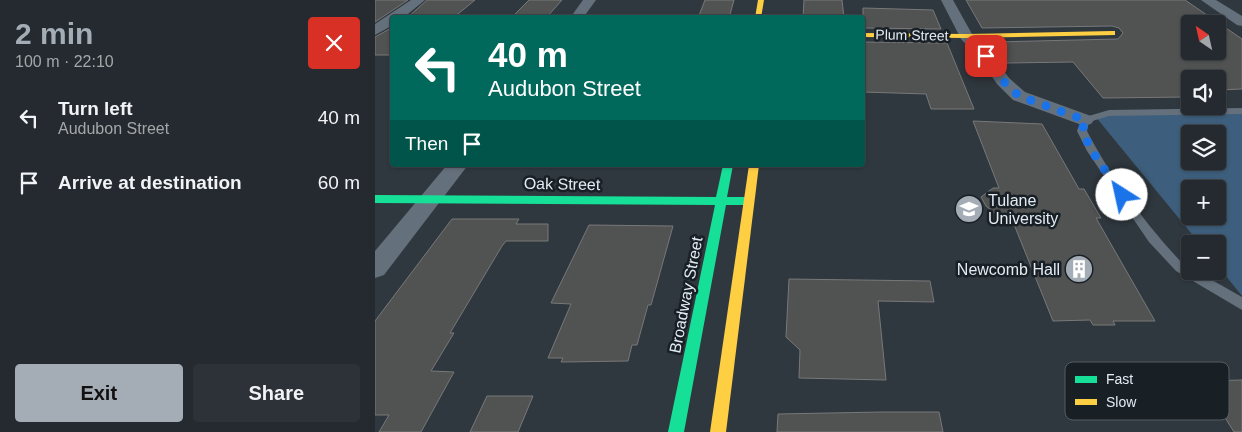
<!DOCTYPE html>
<meta charset="utf-8">
<style>
:root{--surface:#242a2f;--page:#2c3237;--text:#f1f3f6;--muted:#a3a7aa;--line:#41464b;--accent:#a4acb5}
body{margin:0;font-family:Helvetica,sans-serif;background:var(--page);color:var(--text);height:100vh;display:flex;flex-direction:column;font-size:19px;white-space:nowrap}
*{box-sizing:border-box;margin:0}
p{font-size:16px;color:var(--muted)}
.icon{flex:none;width:28px;height:28px;fill:none;stroke:currentColor;stroke-width:2;stroke-linecap:round;stroke-linejoin:round}
.map{position:relative;flex:1;overflow:hidden}
.details{display:flex;flex-direction:column;background:var(--surface);width:375px}
.details>*{flex:none}
.hud{position:absolute;left:15px;top:15px;width:475px;height:152px;border-radius:5px;box-shadow:0 1px 4px #0004,0 0 0 1px var(--line);background:#00695c;color:#fff;overflow:hidden}
.needle{width:32px;rotate:326deg}
.fabs{position:absolute;left:806px;top:15px;display:grid;gap:10px}
.fabs a{display:grid;place-items:center;width:45px;height:45px;border-radius:5px;background:var(--surface);box-shadow:0 1px 4px #0004,0 0 0 1px var(--line);font-size:25px}
.pin{position:absolute;display:grid;place-items:center;width:42px;height:42px;color:#fff;margin:-21px;border-radius:10px;box-shadow:0 2px 8px #0006}
.me{position:absolute;width:55px;margin:-28px;rotate:325deg;stroke-linejoin:round;filter:drop-shadow(0 0 4px #0008)}
.turn{display:flex;align-items:center;gap:18px;height:105px;padding:0 15px;font-size:22px}
.turn .icon{width:65px;height:65px;stroke-width:2.5}
.turn b{display:block;font-size:35px;line-height:42px}
.then{display:flex;align-items:center;height:48px;padding:0 15px;background:#0003;gap:10px;font-size:19px}
.round{display:grid;place-items:center;flex:none;width:52px;height:52px;border-radius:5px;background:var(--page)}
.headline{display:flex;align-items:center;justify-content:space-between;height:85px;padding:0 15px}
h1{font-size:30px;font-weight:700;line-height:38px;color:var(--accent)}
.action{display:flex;gap:10px;margin-top:auto;padding:10px 15px}
.action a{flex:1;height:58px;border-radius:5px;background:var(--accent);color:#111;font-size:20px;font-weight:700;line-height:58px;text-align:center}
.action a+a{background:var(--page);color:var(--text)}
ul{padding:0;list-style:none}
li{display:flex;align-items:center;gap:15px;height:65px;padding:0 15px}
li div{flex:1}
li b{display:block;font-size:19px}
li em{font-style:normal}
main{display:flex;flex:1;min-height:0}
.map>svg:first-child{display:block}
.green{fill:#3d5e7c;fill-rule:evenodd}
.building{fill:#515252;stroke:#787879;fill-rule:evenodd}
.lines{fill:none;stroke-linecap:round;stroke-linejoin:round}
.lane{fill:#64707c;fill-rule:evenodd}
.street{fill:#64707c;fill-rule:evenodd}
.fast{fill:#16e098;fill-rule:evenodd}
.slow{fill:#ffcf43;fill-rule:evenodd}
.route{stroke:#1a73e8;stroke-width:9;stroke-dasharray:0 16.2}
.labels{text-anchor:middle;dominant-baseline:central;stroke-width:5;stroke-linejoin:round;paint-order:stroke}
.far-street-label{font-size:14px;fill:#e2ebf4;stroke:#181f25}
.street-label{font-size:16px;fill:#e2ebf4;stroke:#181f25}
.poi-label{font-size:16px;fill:#e2ebf4;stroke:#181f25;text-anchor:start}
.key{fill:#181f25;stroke:#555c63;stroke-width:1}
.key-label{font-size:14px;fill:#e2ebf4}
</style>
<main>
<section class="details">
<div class="headline"><div><h1>2 min</h1><p>100 m · 22:10</p></div><a class="round" style="background:#d93025;color:#fff"><svg class="icon" aria-label="close" viewBox="0 0 24 24"><path d="M6 6l12 12M18 6L6 18"/></svg></a></div>
<ul>
<li><svg class="icon" aria-label="left" viewBox="0 0 24 24"><path d="M17 20v-9H6M10 6l-5 5 5 5"/></svg><div><b>Turn left</b><p>Audubon Street</p></div><em>40 m</em></li>
<li><svg class="icon" aria-label="arrive" viewBox="0 0 24 24"><path d="M6 21V4h12l-3 4 3 4H6"/></svg><div><b>Arrive at destination</b></div><em>60 m</em></li>
</ul>
<div class="action"><a>Exit</a><a>Share</a></div>
</section>
<div class="map">
<svg width="867" height="432" viewBox="0 0 867 432">
<rect width="100%" height="100%" fill="#30383f"/>
<path class="green" d="M867,112V296L843,266L842,244H825L720,116ZM815,134H842V161H815ZM815,189H842V216H815Z"/>
<g class="building">
<polygon points="0,0 33,0 0,22"/>
<polygon points="52,0 100,0 78,18 32,18"/>
<polygon points="154,0 187,0 171,18 136,18"/>
<polygon points="330,0 359,0 354,18 323,18"/>
<polygon points="429,0 467,0 469,18 428,18"/>
<path d="M591,0H810L867,39V89L842,90V79H815V90H806L813,97L728,98L698,62L632,63L619,42L743,39L748,33L744,28L737,26L607,28ZM815,24H842V51H815Z"/>
<polygon points="488,8 558,10 566,29 488,28"/>
<polygon points="18,27 18,55 0,55 0,37"/>
<polygon points="488,42 572,43 599,109 556,109 551,94 488,92"/>
<polygon points="598,121 667,124 704,189 709,189 726,218 721,218 780,321 738,321 740,325 718,325 715,320 678,321 636,217 621,214 611,206 606,197 618,188 624,188"/>
<polygon points="77,219 144,219 141,224 173,224 173,241 131,241 127,246 75,333 79,333 56,371 79,372 46,432 4,432 14,415 0,415 0,321"/>
<polygon points="214,225 298,226 276,305 273,305 262,345 257,345 253,361 186,362 188,358 173,358 196,304 176,303"/>
<polygon points="414,279 555,281 559,302 503,301 511,380 424,378 425,350 411,337"/>
<polygon points="867,380 867,432 859,432 827,381"/>
<polygon points="112,396 158,396 143,432 95,432"/>
<polygon points="506,412 564,412 568,432 402,432 403,414"/>
</g>
<g class="lines">
<path class="lane" d="M867,108V114L734,116L714,122L712,131C736,178 773,227 809,265L815,268V271H821L867,297V310L801,271L774,242L712,151L702,131L707,118L734,110Z"/>
<g class="street">
<polygon points="36,0 50,0 28,18 18,18 18,25 0,35 0,24"/>
<polygon points="208,0 221,0 208,18 195,18"/>
<polygon points="566,0 578,0 597,34 616,53 634,78 650,92 716,116 719,120 716,124 710,125 704,124 638,100 622,84 605,59 586,39"/>
<polygon points="826,0 841,0 867,16 867,26 862,25"/>
<polygon points="72,165 93,165 9,275 0,278 0,251"/>
</g>
<polygon class="fast" points="348,165 358,165 352,197 374,197 379,201 374,205 351,205 309,432 293,432 340,205 0,203 0,195 341,197"/>
<g class="slow">
<polygon points="383,0 389,0 386,18 380,18"/>
<polygon points="737,31 740,31 740,35 591,38 488,37 488,33 591,34"/>
<polygon points="374,165 384,165 351,432 335,432"/>
</g>
</g>
<g class="lines">
<polyline class="route" points="611,56 628,81 644,96 710,120 707,131 717,151 747,195"/>
</g>
<defs>
<symbol id="university-disc" viewBox="-11 -11 22 22"><circle r="9.5" fill="#a4acb5" stroke="#181f25"/><path d="M0-5L7-2L0 1L-7-2ZM-4 1L0 2.5L4 1V4Q0 6-4 4Z" fill="#fff"/></symbol>
<symbol id="building-disc" viewBox="-11 -11 22 22"><circle r="9.5" fill="#a4acb5" stroke="#181f25"/><path d="M-4-6H4V6H1V3H-1V6H-4ZM-2.5-4.3h1.7v1.8h-1.7ZM.8-4.3h1.7v1.8H.8ZM-2.5-1h1.7V.8h-1.7ZM.8-1h1.7V.8H.8Z" fill="#fff"/></symbol>
</defs>
<g fill-rule="evenodd">
<use href="#university-disc" x="578" y="193" width="32" height="32"/>
<use href="#building-disc" x="688" y="253" width="32" height="32"/>
</g>
<g class="labels">
<g class="far-street-label">
<text transform="translate(537 35) rotate(1)">Plum Street</text>
</g>
<g class="street-label">
<text transform="translate(187 184) rotate(1)">Oak Street</text>
<text transform="translate(311 295) rotate(-79)">Broadway Street</text>
</g>
<g class="poi-label">
<text x="613" y="200">Tulane<tspan x="613" dy="18">University</tspan></text>
<text x="685" y="269" text-anchor="end">Newcomb Hall</text>
</g>
</g>
<rect x="690" y="362" width="164" height="58" rx="8" class="key"/>
<rect x="700" y="376" width="22" height="7" fill="#16e098"/>
<rect x="700" y="399" width="22" height="6" fill="#ffcf43"/>
<g class="key-label">
<text x="731" y="384">Fast</text>
<text x="731" y="407">Slow</text>
</g>
</svg>
<div class="fabs">
<a><svg class="needle" viewBox="-14 -14 28 28"><path d="M0-13l5 13h-10z" fill="#e53935"/><path d="M0 13l5-13h-10z" fill="#a3a7aa"/></svg></a>
<a><svg class="icon" aria-label="sound" viewBox="0 0 24 24"><path d="M4 9h4l5-4v14l-5-4H4zM17 9q2 3 0 6"/></svg></a>
<a><svg class="icon" aria-label="layers" viewBox="0 0 24 24"><path d="M12 4l9 5-9 5-9-5zM3 14l9 5 9-5"/></svg></a>
<a>+</a>
<a>−</a>
</div>
<div class="pin" style="left:611px;top:56px;background:#d93025"><svg class="icon" aria-label="arrive" viewBox="0 0 24 24"><path d="M6 21V4h12l-3 4 3 4H6"/></svg></div>
<svg class="me" style="left:747px;top:195px" viewBox="-20 -20 40 40"><circle r="19" fill="#fff"/><path d="M0-13L10 11 0 6-10 11z" fill="#1a73e8"/></svg>
<div class="hud">
<div class="turn"><svg class="icon" aria-label="left" viewBox="0 0 24 24"><path d="M17 20v-9H6M10 6l-5 5 5 5"/></svg><div><b>40 m</b>Audubon Street</div></div>
<div class="then">Then<svg class="icon" aria-label="arrive" viewBox="0 0 24 24"><path d="M6 21V4h12l-3 4 3 4H6"/></svg></div>
</div>
</div>
</main>
